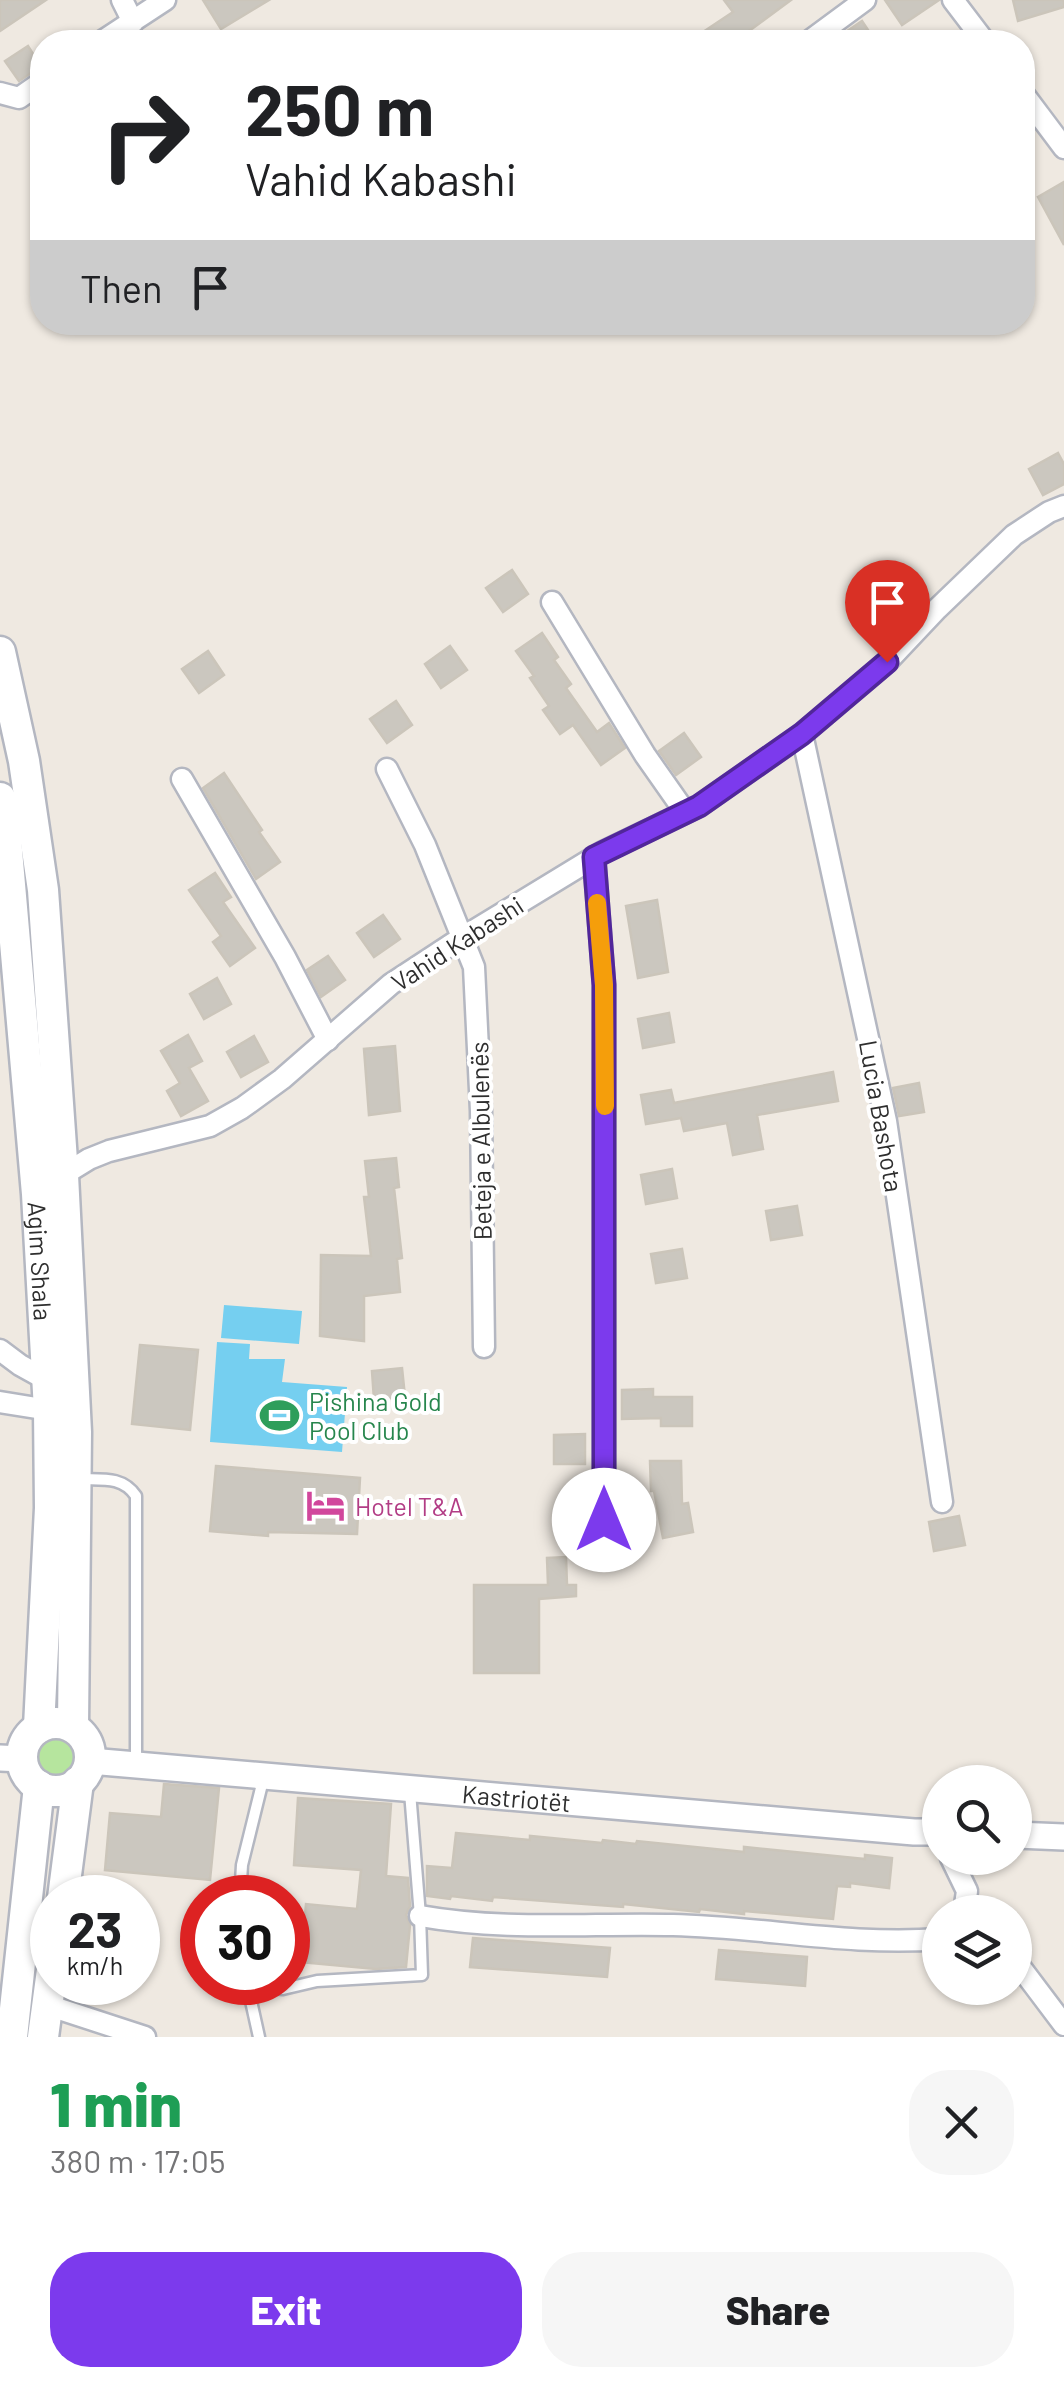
<!DOCTYPE html>
<meta charset="utf-8">
<style>
:root{--surface:#fff;--page:#f6f6f6;--text:#202124;--muted:#757577;--accent:#7c3aed}
body{margin:0;font-family:Barlow,sans-serif;background:var(--page);color:var(--text);height:100vh;display:flex;flex-direction:column;font-size:38px;white-space:nowrap}
*{box-sizing:border-box;margin:0}
p{font-size:32px;color:var(--muted)}
.icon{flex:none;width:55px;height:55px;fill:none;stroke:currentColor;stroke-width:2;stroke-linecap:round;stroke-linejoin:round}
.map{position:relative;height:2037px;overflow:hidden}
.drawer{display:flex;flex-direction:column;background:var(--surface);flex:1}
.drawer>*{flex:none}
.banner{position:absolute;left:30px;top:30px;width:1005px;height:305px;border-radius:40px;box-shadow:0 2px 8px #0004;background:#fff;color:var(--text);overflow:hidden}
.controls{position:absolute;left:922px;top:1765px;display:grid;gap:20px}
.controls a{display:grid;place-items:center;width:110px;height:110px;border-radius:50%;background:var(--surface);box-shadow:0 2px 8px #0004;font-size:50px}
.speed{position:absolute;left:30px;top:1875px;display:flex;gap:20px;font-size:50px;font-weight:700;text-align:center}
.speed>*{display:grid;place-content:center;width:130px;height:130px;border-radius:50%;background:var(--surface);box-shadow:0 2px 8px #0004;line-height:1}
.speed small{font-size:25px;font-weight:400}
.speed .limit{border:15px solid #d22;background:#fff;color:#111}
.pin{position:absolute;display:grid;place-items:center;width:85px;height:85px;color:#fff;margin:-102px -42px;border-radius:50% 50% 50% 0;rotate:-45deg;box-shadow:0 0 10px #0007}
.pin .icon{rotate:45deg}
.me{position:absolute;width:110px;margin:-55px;rotate:0deg;stroke-linejoin:round;filter:drop-shadow(0 0 8px #0008)}
.turn{display:flex;align-items:center;gap:35px;height:210px;padding:0 50px;font-size:45px}
.turn .icon{width:130px;height:130px;stroke-width:2.5}
.turn b{display:block;font-size:70px;line-height:85px}
.then{display:flex;align-items:center;height:95px;padding:0 50px;background:#0003;gap:20px;font-size:38px}
.round{display:grid;place-items:center;flex:none;width:105px;height:105px;border-radius:40px;background:var(--page)}
.head{display:flex;align-items:center;justify-content:space-between;height:170px;padding:0 50px}
h1{font-size:60px;font-weight:800;line-height:75px;color:#1e9e55}
.button{display:flex;gap:20px;margin-top:auto;padding:20px 50px}
.button a{flex:1;height:115px;border-radius:40px;background:var(--accent);color:#fff;font-size:40px;font-weight:800;line-height:115px;text-align:center}
.button a+a{background:var(--page);color:var(--text)}
.map>svg:first-child{display:block}
.green{fill:#b6e59e}
.water{fill:#75cff0}
.building{fill:#cbc7bf;stroke:#cbc5ba;stroke-width:2.5}
.lines{fill:none;stroke-linecap:round;stroke-linejoin:round}
.service-casing{stroke:#b4b7c1;stroke-width:15}
.minor-casing{stroke:#b4b7c1;stroke-width:25}
.tertiary-casing{stroke:#b4b7c1;stroke-width:30}
.secondary-casing{stroke:#b4b7c1;stroke-width:35}
.service{stroke:#fff;stroke-width:10}
.minor{stroke:#fff;stroke-width:20}
.tertiary{stroke:#fff;stroke-width:25}
.secondary{stroke:#fff;stroke-width:30}
.route-casing{stroke:#51269a;stroke-width:25}
.route{stroke:#7c3aed;stroke-width:18}
.slow{stroke:#f59e0b;stroke-width:18}
.labels{text-anchor:middle;dominant-baseline:central;stroke-width:8;stroke-linejoin:round;paint-order:stroke}
.street-label{font-size:25px;fill:#2e2e2e;stroke:#fff}
.leisure-label{font-size:25px;fill:#27864d;stroke:#fff;text-anchor:start}
.hotel-label{font-size:25px;fill:#b23c85;stroke:#fff;text-anchor:start}
</style>
<div class="map">
<svg width="1064" height="2037" viewBox="0 0 1064 2037">
<rect width="100%" height="100%" fill="#efe9e1"/>
<circle class="green" cx="57" cy="1756" r="24"/>
<g class="water">
<polygon points="224,1305 302,1311 299,1344 221,1338"/>
<polygon points="217,1342 250,1344 249,1359 285,1359 282,1382 347,1387 342,1452 210,1442"/>
</g>
<g class="building">
<polygon points="0,0 46,0 0,31"/>
<polygon points="203,0 269,0 221,29"/>
<polygon points="724,0 791,0 734,42 706,42 700,34 733,12"/>
<polygon points="885,0 939,0 902,25"/>
<polygon points="1013,0 1064,0 1064,7 1018,21"/>
<polygon points="862,21 876,42 831,42"/>
<polygon points="28,46 42,68 34,71 19,81 5,61"/>
<polygon points="1064,182 1064,245 1038,197"/>
<polygon points="1058,453 1064,464 1064,484 1043,495 1029,469"/>
<polygon points="512,570 528,594 503,612 486,588"/>
<polygon points="542,633 558,657 554,660 571,684 566,688 597,732 609,723 625,748 601,765 573,725 560,734 543,710 549,706 530,678 534,676 516,651"/>
<polygon points="450,646 467,670 441,688 425,664"/>
<polygon points="208,651 224,675 199,693 182,669"/>
<polygon points="396,701 412,725 387,743 370,719"/>
<polygon points="684,733 701,757 676,775 659,751"/>
<polygon points="224,773 262,830 259,832 280,862 256,879 203,788"/>
<polygon points="215,873 231,897 223,902 255,948 230,966 213,942 221,936 189,890"/>
<polygon points="657,900 668,972 638,978 626,906"/>
<polygon points="383,915 400,939 374,957 357,933"/>
<polygon points="328,956 345,980 321,997 307,970"/>
<polygon points="217,978 231,1004 204,1019 190,994"/>
<polygon points="669,1013 674,1042 643,1048 638,1019"/>
<polygon points="188,1035 202,1061 189,1068 208,1101 181,1116 167,1091 180,1083 161,1051"/>
<polygon points="254,1036 268,1062 241,1077 227,1052"/>
<polygon points="395,1046 400,1111 369,1115 364,1049"/>
<polygon points="833,1072 838,1101 757,1115 763,1149 733,1155 727,1123 684,1131 681,1118 646,1124 641,1095 671,1090 674,1103"/>
<polygon points="919,1083 924,1112 899,1116 893,1088"/>
<polygon points="396,1158 399,1187 394,1188 402,1258 397,1259 400,1292 364,1296 364,1341 320,1336 321,1255 371,1256 364,1197 369,1197 365,1161"/>
<polygon points="672,1169 677,1198 646,1204 641,1175"/>
<polygon points="797,1206 802,1235 771,1240 766,1211"/>
<polygon points="682,1249 687,1278 656,1283 651,1254"/>
<polygon points="140,1345 198,1350 190,1430 132,1424"/>
<polygon points="402,1368 405,1397 374,1400 372,1371"/>
<polygon points="653,1389 653,1397 692,1397 692,1426 661,1426 661,1418 622,1419 622,1390"/>
<polygon points="585,1434 585,1464 554,1464 554,1435"/>
<polygon points="650,1461 681,1461 682,1504 688,1503 693,1532 663,1538 654,1491 651,1491"/>
<polygon points="216,1466 360,1478 357,1534 268,1532 268,1536 210,1531"/>
<polygon points="959,1516 965,1545 934,1551 929,1522"/>
<polygon points="566,1557 567,1585 576,1585 576,1596 539,1599 539,1673 474,1673 474,1585 548,1585 547,1558"/>
<polygon points="164,1784 219,1788 210,1880 105,1870 110,1813 161,1817"/>
<polygon points="298,1798 391,1804 386,1876 408,1878 410,1906 406,1915 410,1925 406,1967 376,1969 301,1962 306,1904 357,1909 361,1870 294,1865"/>
<polygon points="456,1833 530,1840 530,1836 602,1843 603,1840 636,1844 637,1841 744,1852 744,1847 865,1859 865,1855 892,1858 889,1888 850,1883 850,1887 837,1886 833,1919 744,1911 744,1914 700,1909 699,1912 623,1904 623,1907 493,1897 492,1901 451,1896 450,1899 427,1896 427,1866 452,1868"/>
<polygon points="473,1938 610,1948 607,1977 470,1967"/>
<polygon points="719,1950 807,1957 805,1986 716,1979"/>
</g>
<g class="lines">
<defs>
<g id="service">
<path d="M77,1479C100,1480 122,1475 136,1496V1763"/>
<polyline points="240,1898 242,1865 264,1776"/>
<polyline points="247,1983 259,2037"/>
<polyline points="248,1986 283,1989 317,1981 422,1975 420,1916 410,1792"/>
</g>
<g id="minor">
<polyline points="122,0 133,22"/>
<polyline points="953,0 985,42"/>
<polyline points="101,42 165,0"/>
<polyline points="808,42 865,0"/>
<polyline points="1022,92 1064,148"/>
<polyline points="0,93 19,98 42,82"/>
<polyline points="552,602 645,755 685,812"/>
<polyline points="802,734 886,1121 942,1502"/>
<polyline points="387,769 425,845 474,967 481,1111 484,1347"/>
<polyline points="182,779 285,957 328,1040"/>
<polyline points="594,857 604,985 604,1520"/>
<polyline points="63,1175 89,1159 109,1151 210,1126 242,1108 282,1079 391,984 452,944 603,852 699,806 802,734 887,662 937,609 1014,535 1049,512 1064,506"/>
<polyline points="0,1350 20,1365 47,1380"/>
<polyline points="0,1402 49,1410"/>
<polyline points="951,1858 967,1891 964,1912"/>
<path d="M420,1916C504,1931 589,1923 673,1925C762,1927 850,1946 940,1939"/>
<polyline points="1015,1960 1064,2025"/>
<polyline points="47,2005 145,2037"/>
</g>
<g id="tertiary">
<polyline points="0,1758 22,1759"/>
<path id="s1" d="M90,1761L914,1832H940"/>
<polyline points="1015,1835 1064,1837"/>
</g>
<g id="secondary">
<polyline points="0,652 24,761 43,890 63,1175 76,1432 73,1727"/>
<path id="s2" d="M0,798L4,816L37,1194L49,1410L50,1508L39,1727"/>
<circle cx="56" cy="1757" r="34"/>
<polyline points="63,1898 78,1782"/>
<polyline points="12,2037 39,1786"/>
<polyline points="43,2037 52,1970"/>
</g>
</defs>
<use href="#service" class="service-casing"/>
<use href="#minor" class="minor-casing"/>
<use href="#tertiary" class="tertiary-casing"/>
<use href="#secondary" class="secondary-casing"/>
<use href="#service" class="service"/>
<use href="#minor" class="minor"/>
<use href="#tertiary" class="tertiary"/>
<use href="#secondary" class="secondary"/>
</g>
<g class="lines">
<defs>
<polyline id="route" points="604,1520 604,985 594,857 699,806 802,734 887,662"/>
</defs>
<use href="#route" class="route-casing"/>
<use href="#route" class="route"/>
<polyline class="slow" points="597,903 604,985 605,1106"/>
</g>
<defs>
<symbol id="stadium-bare" viewBox="-9 -9 18 18"><path d="M0-5a6.5 5 0 1 0 0 10a6.5 5 0 1 0 0-10ZM-3.5-1.8h7v3.6h-7Z" fill="#2e9e5b" stroke="#fff" stroke-width="2.5" paint-order="stroke"/></symbol>
<symbol id="hotel-bare" viewBox="-9 -9 18 18"><path d="M-6-4.5h1.5V1H6V5H4.5V3h-9V5H-6ZM-4 0a1.8 1.8 0 1 1 3.6 0ZM.5 0V-2.5h3Q6-2.5 6 0Z" fill="#d1479c" stroke="#fff" stroke-width="2.5" paint-order="stroke"/></symbol>
</defs>
<g fill-rule="evenodd">
<use href="#stadium-bare" x="252" y="1388" width="55" height="55"/>
<use href="#hotel-bare" x="298" y="1478" width="55" height="55"/>
</g>
<g class="labels">
<g class="street-label">
<text transform="translate(457 943) rotate(-33)">Vahid Kabashi</text>
<text transform="translate(882 1116) rotate(80)">Lucia Bashota</text>
<text transform="translate(480 1141) rotate(-91)">Beteja e Albulenës</text>
<text stroke="none"><textPath href="#s2" startOffset="465">Agim Shala</textPath></text>
<text stroke="none"><textPath href="#s1" startOffset="428">Kastriotët</textPath></text>
</g>
<g class="leisure-label">
<text x="309" y="1401">Pishina Gold<tspan x="309" dy="29">Pool Club</tspan></text>
</g>
<g class="hotel-label">
<text x="355" y="1506">Hotel T&amp;A</text>
</g>
</g>
</svg>
<div class="controls">
<a><svg class="icon" aria-label="search" viewBox="0 0 24 24"><circle cx="10" cy="10" r="6"/><path d="M15 15l6 6"/></svg></a>
<a><svg class="icon" aria-label="layers" viewBox="0 0 24 24"><path d="M12 4l9 5-9 5-9-5zM3 14l9 5 9-5"/></svg></a>
</div>
<div class="speed"><div>23<small>km/h</small></div><div class="limit">30</div></div>
<div class="pin" style="left:887px;top:662px;background:#d93025"><svg class="icon" aria-label="arrive" viewBox="0 0 24 24"><path d="M6 21V4h12l-3 4 3 4H6"/></svg></div>
<svg class="me" style="left:604px;top:1520px" viewBox="-20 -20 40 40"><circle r="19" fill="#fff"/><path d="M0-13L10 11 0 6-10 11z" fill="#7c3aed"/></svg>
<div class="banner">
<div class="turn"><svg class="icon" aria-label="right" viewBox="0 0 24 24"><path d="M7 20v-9h11M14 6l5 5-5 5"/></svg><div><b>250 m</b>Vahid Kabashi</div></div>
<div class="then">Then<svg class="icon" aria-label="arrive" viewBox="0 0 24 24"><path d="M6 21V4h12l-3 4 3 4H6"/></svg></div>
</div>
</div>
<section class="drawer">
<div class="head"><div><h1>1 min</h1><p>380 m · 17:05</p></div><a class="round"><svg class="icon" aria-label="close" viewBox="0 0 24 24"><path d="M6 6l12 12M18 6L6 18"/></svg></a></div>
<div class="button"><a>Exit</a><a>Share</a></div>
</section>
